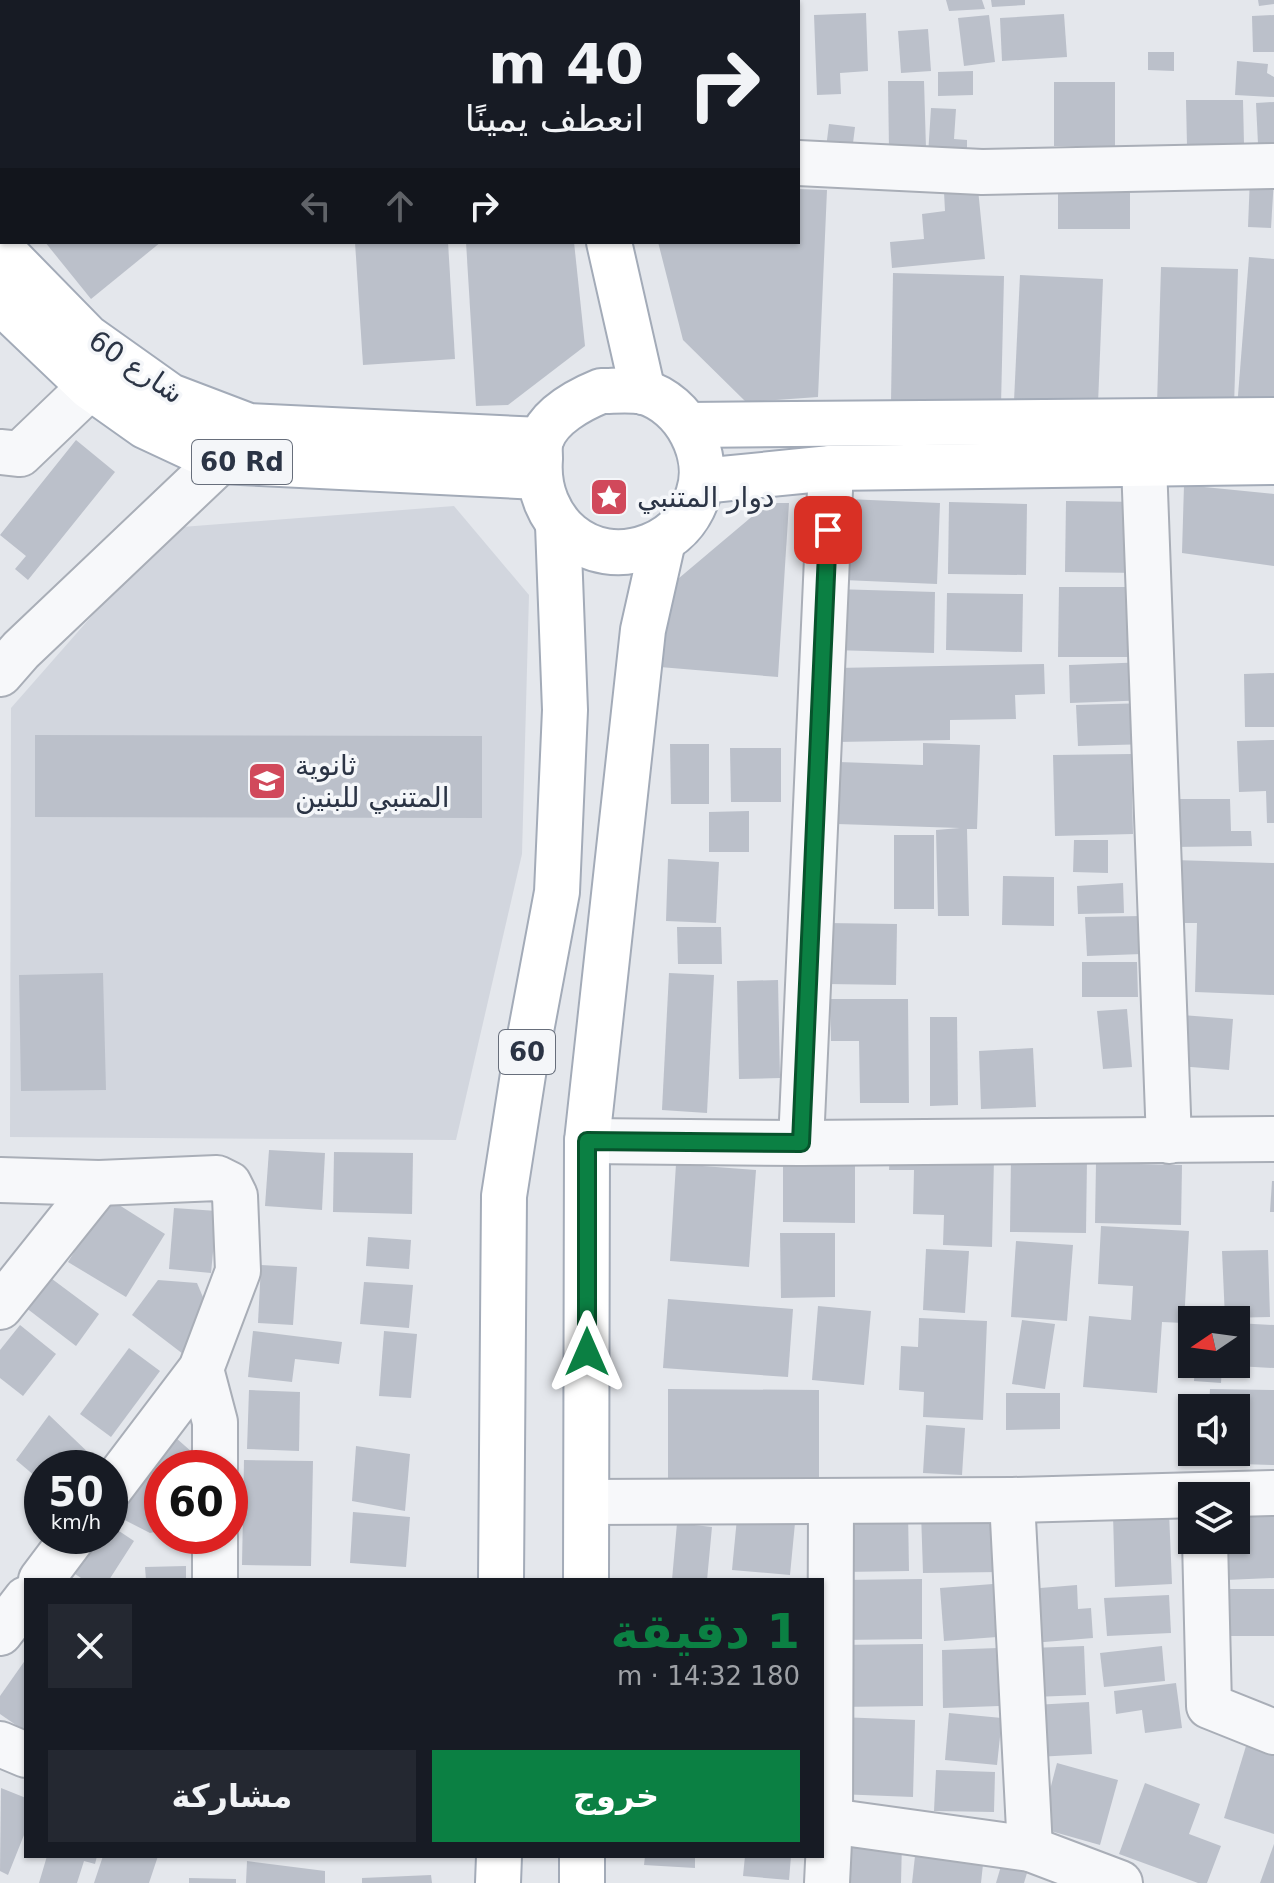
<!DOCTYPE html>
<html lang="ar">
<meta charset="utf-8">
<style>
:root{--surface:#171b24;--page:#242831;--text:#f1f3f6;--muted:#9ea1a6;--accent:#0b8043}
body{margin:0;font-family:"DejaVu Sans",Vazirmatn,sans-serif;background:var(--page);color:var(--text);direction:rtl;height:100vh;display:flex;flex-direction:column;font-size:30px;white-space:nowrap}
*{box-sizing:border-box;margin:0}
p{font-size:26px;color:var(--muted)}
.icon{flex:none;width:44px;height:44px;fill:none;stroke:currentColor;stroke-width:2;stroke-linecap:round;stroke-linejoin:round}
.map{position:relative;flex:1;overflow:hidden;direction:ltr}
.side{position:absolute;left:24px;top:1578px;width:800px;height:280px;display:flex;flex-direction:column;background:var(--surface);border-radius:0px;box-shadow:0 2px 6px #0004;direction:rtl}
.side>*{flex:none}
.top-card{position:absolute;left:0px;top:0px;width:800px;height:244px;box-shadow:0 2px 6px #0004;direction:rtl;background:#171b24;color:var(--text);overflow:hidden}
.needle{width:52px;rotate:257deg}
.buttons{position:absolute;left:1178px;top:1306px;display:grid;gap:16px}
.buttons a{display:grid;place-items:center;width:72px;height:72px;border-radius:0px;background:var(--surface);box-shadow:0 2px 6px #0004;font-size:40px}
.speed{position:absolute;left:24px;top:1450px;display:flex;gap:16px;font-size:40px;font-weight:700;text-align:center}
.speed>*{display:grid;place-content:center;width:104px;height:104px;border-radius:50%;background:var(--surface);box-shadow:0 2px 6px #0004;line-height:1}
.speed small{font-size:20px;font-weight:400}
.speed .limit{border:12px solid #d22;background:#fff;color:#111}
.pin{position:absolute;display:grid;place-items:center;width:68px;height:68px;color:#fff;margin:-34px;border-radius:16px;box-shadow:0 4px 12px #0006}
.me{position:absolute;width:88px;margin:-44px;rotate:0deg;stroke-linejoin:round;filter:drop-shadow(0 0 6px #0008)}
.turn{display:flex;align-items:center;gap:28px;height:168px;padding:0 24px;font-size:36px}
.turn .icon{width:104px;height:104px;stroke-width:2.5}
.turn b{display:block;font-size:56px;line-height:68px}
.lanes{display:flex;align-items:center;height:76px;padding:0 24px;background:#0003;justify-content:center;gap:40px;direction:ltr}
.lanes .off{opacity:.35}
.round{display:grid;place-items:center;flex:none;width:84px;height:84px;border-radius:0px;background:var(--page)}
.overview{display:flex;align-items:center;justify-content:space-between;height:136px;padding:0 24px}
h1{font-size:48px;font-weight:700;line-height:60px;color:var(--accent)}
.button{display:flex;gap:16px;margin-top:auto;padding:16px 24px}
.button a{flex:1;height:92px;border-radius:0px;background:var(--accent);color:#fff;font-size:32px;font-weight:700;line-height:92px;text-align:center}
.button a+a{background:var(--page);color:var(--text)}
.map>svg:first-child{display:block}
.built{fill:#d2d6de}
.building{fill:#bbc0ca}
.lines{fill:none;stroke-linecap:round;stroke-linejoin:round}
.minor-casing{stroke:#a9aeb7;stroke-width:48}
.major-casing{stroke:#a3abb8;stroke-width:48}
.minor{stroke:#f7f8fa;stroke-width:44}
.major{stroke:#fff;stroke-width:44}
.route-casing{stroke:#07532c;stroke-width:20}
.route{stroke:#0b8043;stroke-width:14}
.labels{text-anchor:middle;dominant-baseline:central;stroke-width:7;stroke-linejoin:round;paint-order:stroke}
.shield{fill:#f4f6f9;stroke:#676e7b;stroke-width:2}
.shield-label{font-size:26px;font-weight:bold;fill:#2b3445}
.street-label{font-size:28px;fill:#2b3445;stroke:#f4f6f9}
.poi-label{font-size:28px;fill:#2b3445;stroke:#f4f6f9;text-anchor:start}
</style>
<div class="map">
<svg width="1274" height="1883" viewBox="0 0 1274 1883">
<rect width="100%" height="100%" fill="#e4e7ec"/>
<polygon class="built" points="454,506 529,595 522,854 456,1140 10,1137 11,708 169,528"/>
<g class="building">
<polygon points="946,0 982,0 985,9 949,11"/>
<polygon points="991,0 1025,0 1025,5 992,7"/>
<polygon points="1258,0 1274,0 1274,4 1259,6"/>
<polygon points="866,13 868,71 840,73 841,94 817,95 814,15"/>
<polygon points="1064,14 1067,57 1002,61 1000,18"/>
<polygon points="989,15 995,62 964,66 958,18"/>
<polygon points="1274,15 1274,52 1253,52 1252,16"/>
<polygon points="928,29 931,71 901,73 898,31"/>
<polygon points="1148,52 1174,52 1174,71 1148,70"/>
<polygon points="1237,61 1268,64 1267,73 1274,77 1274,97 1235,95"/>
<polygon points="973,71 973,95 938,96 938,72"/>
<polygon points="888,81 924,81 926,149 889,150"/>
<rect x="1054" y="82" width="61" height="64"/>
<polygon points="1186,100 1243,100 1244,145 1187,146"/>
<polygon points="1274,102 1274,144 1258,144 1256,103"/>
<polygon points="931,108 956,109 954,139 967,140 967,157 928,155"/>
<polygon points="829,124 855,127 852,151 826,148"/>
<polygon points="1130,176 1130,229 1058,229 1058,177"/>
<polygon points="1250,177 1274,178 1271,228 1248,227"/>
<polygon points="798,189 827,190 818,397 746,402 683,340 658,242 798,242"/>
<polygon points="978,189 985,259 892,268 890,242 924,239 922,214 945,211 944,192"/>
<polygon points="45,242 161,242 91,299"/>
<polygon points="355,242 448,242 455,359 363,365"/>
<polygon points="466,242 574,242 585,346 508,405 476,406"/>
<polygon points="1249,257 1274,259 1274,411 1237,408"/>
<polygon points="1161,267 1238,269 1234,407 1157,405"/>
<polygon points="893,273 1004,276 1001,405 891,403"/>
<polygon points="1020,275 1103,279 1098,404 1014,401"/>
<polygon points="76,440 115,472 28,580 15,569 26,556 0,535"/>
<polygon points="1184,485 1274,494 1274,566 1182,553"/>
<polygon points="847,499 940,503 937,584 843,580"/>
<polygon points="1066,501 1142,502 1141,573 1065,572"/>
<polygon points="949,502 1027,504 1026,575 948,574"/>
<polygon points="768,503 789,503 778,677 648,666 653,600"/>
<polygon points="1059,587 1142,587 1142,657 1058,657"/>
<polygon points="834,589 935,592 934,653 833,650"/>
<polygon points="947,593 1023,594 1022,652 946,650"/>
<polygon points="1148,662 1150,700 1070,703 1069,665"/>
<polygon points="1044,664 1045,694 1015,695 1016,719 950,720 950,740 837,742 836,668"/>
<polygon points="1274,673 1274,727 1245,727 1244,674"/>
<polygon points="1148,703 1150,744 1078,746 1076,705"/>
<polygon points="35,735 482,736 482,818 35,817"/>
<polygon points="1274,740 1274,823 1267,823 1266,791 1239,792 1237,741"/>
<polygon points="923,743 980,745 977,829 967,829 969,916 938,916 936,830 960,828 837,824 839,762 923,765"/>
<polygon points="670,744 709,744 709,804 671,804"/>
<polygon points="730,748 781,748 781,802 731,802"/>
<polygon points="1131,754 1133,834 1055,836 1053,755"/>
<polygon points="1171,799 1230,799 1231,831 1251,831 1252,846 1172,847"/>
<polygon points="749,811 749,852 709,852 709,812"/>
<rect x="894" y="835" width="40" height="74"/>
<polygon points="1074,840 1108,840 1108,873 1073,872"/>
<polygon points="668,859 719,862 716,923 666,921"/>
<polygon points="1174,860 1274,863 1274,995 1195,992 1197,923 1172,923"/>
<polygon points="1003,876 1054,877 1054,926 1002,925"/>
<polygon points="1123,883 1124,913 1078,914 1077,886"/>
<polygon points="1141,916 1142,954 1087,956 1085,917"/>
<polygon points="827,923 897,924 896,985 827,984"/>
<polygon points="677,927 721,927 722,964 678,964"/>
<polygon points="1082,962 1137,962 1138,997 1082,997"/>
<polygon points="103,973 106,1090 21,1091 19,975"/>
<polygon points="669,973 714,975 707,1113 662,1110"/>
<polygon points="778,980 780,1078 739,1079 737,981"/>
<polygon points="830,999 908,999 909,1103 860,1103 859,1041 831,1041"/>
<polygon points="1127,1009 1132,1067 1103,1069 1097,1011"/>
<polygon points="1182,1015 1233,1019 1229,1070 1178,1066"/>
<polygon points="930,1017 957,1017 958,1105 930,1106"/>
<polygon points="1033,1048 1036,1107 981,1109 979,1051"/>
<polygon points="269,1150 325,1153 322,1210 265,1206"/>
<polygon points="334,1152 413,1153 412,1214 333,1212"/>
<polygon points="890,1155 994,1158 992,1247 943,1245 944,1215 913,1214 914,1170 889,1170"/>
<polygon points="1011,1157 1087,1158 1086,1233 1010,1232"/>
<polygon points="1096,1163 1182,1165 1181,1225 1095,1223"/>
<polygon points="676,1164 756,1170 749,1267 670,1261"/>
<polygon points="783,1166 855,1166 855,1223 783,1222"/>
<polygon points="1272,1181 1274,1181 1274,1212 1270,1212"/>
<polygon points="108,1198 165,1234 126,1297 68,1262"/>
<polygon points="174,1208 217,1211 211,1273 169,1269"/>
<polygon points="1101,1226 1189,1231 1184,1323 1162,1322 1157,1393 1083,1387 1089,1316 1131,1320 1133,1286 1098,1284"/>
<polygon points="780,1233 835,1233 835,1297 781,1298"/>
<polygon points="368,1237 411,1240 409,1269 366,1266"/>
<polygon points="1016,1241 1073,1245 1067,1321 1011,1317"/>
<polygon points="926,1249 969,1251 965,1313 923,1310"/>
<polygon points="1268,1250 1270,1317 1225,1318 1222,1251"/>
<polygon points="261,1265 297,1267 293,1325 258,1323"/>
<polygon points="44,1273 99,1314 76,1346 21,1304"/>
<polygon points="158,1280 197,1283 213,1321 187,1357 132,1315"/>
<polygon points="364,1282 413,1285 409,1328 360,1324"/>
<polygon points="668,1299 793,1309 788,1377 663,1368"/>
<polygon points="818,1306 871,1311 864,1385 812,1380"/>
<polygon points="919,1318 987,1321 983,1420 923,1417 924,1392 899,1390 901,1346 918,1347"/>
<polygon points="1022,1320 1055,1324 1045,1389 1012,1384"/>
<polygon points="1236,1323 1274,1325 1274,1368 1236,1366"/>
<polygon points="20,1325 56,1354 23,1396 0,1378 0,1350"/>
<polygon points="253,1331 342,1342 339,1364 295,1359 292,1382 248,1377"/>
<polygon points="384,1331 417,1334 411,1398 379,1396"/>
<polygon points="129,1348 160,1371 111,1437 80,1414"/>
<polygon points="1195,1364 1222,1364 1221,1383 1194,1381"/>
<polygon points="668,1389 819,1390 819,1485 668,1485"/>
<polygon points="1210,1389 1274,1390 1274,1465 1208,1463 1208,1452 1236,1452 1236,1408 1209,1408"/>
<polygon points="249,1390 300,1392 299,1451 247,1449"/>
<polygon points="1006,1393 1060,1393 1060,1429 1006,1430"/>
<polygon points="49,1415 95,1459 88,1468 42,1468 42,1482 16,1460"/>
<polygon points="926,1425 965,1428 962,1475 923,1473"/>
<polygon points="167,1430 210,1468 162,1468 162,1530 150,1533 113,1514"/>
<polygon points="356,1446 410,1454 405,1511 352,1501"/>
<polygon points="244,1460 313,1461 311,1566 242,1565"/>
<polygon points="908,1510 909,1571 843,1572 842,1511"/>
<polygon points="1000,1511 1001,1572 923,1573 921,1512"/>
<polygon points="1274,1511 1274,1578 1225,1580 1223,1540 1236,1540 1236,1512"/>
<polygon points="353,1512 410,1517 406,1567 350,1563"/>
<polygon points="1169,1512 1172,1584 1115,1587 1113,1514"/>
<polygon points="737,1518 795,1523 790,1575 732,1570"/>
<polygon points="677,1523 712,1527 707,1580 672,1580"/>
<polygon points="110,1525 134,1541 109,1580 84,1580 72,1572 96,1536 110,1536"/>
<polygon points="186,1566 186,1580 146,1580 145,1567"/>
<polygon points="922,1579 922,1639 840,1640 840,1580"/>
<polygon points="993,1584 997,1637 944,1641 940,1588"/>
<polygon points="1077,1585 1078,1609 1091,1608 1093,1638 1032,1643 1028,1589"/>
<polygon points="1219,1589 1274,1589 1274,1636 1218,1636"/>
<polygon points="1169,1595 1171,1633 1107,1636 1104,1598"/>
<polygon points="923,1644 923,1706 836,1707 836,1645"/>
<polygon points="1084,1646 1086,1695 1032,1697 1031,1648"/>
<polygon points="1162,1646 1165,1681 1104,1687 1100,1653"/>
<polygon points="998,1648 999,1706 943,1708 942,1650"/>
<polygon points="26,1659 26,1732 0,1714 0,1696"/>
<polygon points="1176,1683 1182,1728 1145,1733 1142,1710 1116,1714 1114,1691"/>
<polygon points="1089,1702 1092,1754 1036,1757 1033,1705"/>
<polygon points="949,1713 1002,1718 997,1765 945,1760"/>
<polygon points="839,1717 915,1720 913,1797 837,1794"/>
<polygon points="1246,1746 1274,1755 1274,1834 1224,1818"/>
<polygon points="1057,1763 1118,1780 1100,1845 1040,1828"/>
<polygon points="936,1770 995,1772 994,1812 934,1811"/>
<polygon points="1145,1783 1200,1804 1189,1834 1221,1846 1207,1883 1198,1883 1119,1854"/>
<polygon points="1,1788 26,1798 26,1830 8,1875 0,1871"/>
<polygon points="846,1839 902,1841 901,1883 845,1883"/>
<polygon points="1274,1844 1274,1883 1260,1883"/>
<polygon points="916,1847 984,1855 981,1883 912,1883"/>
<polygon points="47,1856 97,1856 95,1864 84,1861 77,1883 39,1883"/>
<polygon points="103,1856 158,1856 149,1883 94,1883"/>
<polygon points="645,1856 695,1856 695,1868 644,1865"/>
<polygon points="745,1856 791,1856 789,1880 743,1876"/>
<polygon points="247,1861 325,1871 325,1883 246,1883"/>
<polygon points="1001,1866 1027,1873 1024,1883 996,1883"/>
<polygon points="431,1875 432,1883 362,1883 362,1878"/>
<polygon points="189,1878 236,1879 236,1883 189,1883"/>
</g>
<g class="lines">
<defs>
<g id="minor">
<polyline points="798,163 982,172 1274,166"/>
<polyline points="0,452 20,454 90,387"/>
<polyline points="1144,464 1169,1141"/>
<polyline points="0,674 21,650 220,461"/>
<polyline points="587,1141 801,1143 1274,1139"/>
<polyline points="801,1143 831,468"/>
<polyline points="0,1180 99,1183 217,1178 229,1184 235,1196 238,1271 201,1369 110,1489"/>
<polyline points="0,1307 99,1183"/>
<polyline points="201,1369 215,1422 215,1468"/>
<polyline points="1012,1500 1030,1849"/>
<polyline points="587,1502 1012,1500 1274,1493"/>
<polyline points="215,1536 215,1580"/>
<polyline points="1205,1540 1209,1706 1274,1732"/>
<polyline points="41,1580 74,1536"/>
<polyline points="0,1633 26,1599"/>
<polyline points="0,1744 26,1755"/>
<polyline points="830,1821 1030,1849 1120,1883"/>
<polyline points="827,1883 830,1821 831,1501"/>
</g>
<g id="major">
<polyline points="580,0 580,2"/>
<polyline points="609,242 643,392"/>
<polyline points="0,248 87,337 170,396 249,426 541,440"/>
<polyline points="0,301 90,387 145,426 220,461 538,477"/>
<path d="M601,391C614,391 631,389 644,392C685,404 712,455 698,495C690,519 674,537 650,546C588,570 535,521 540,459C540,453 539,445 541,440C549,416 579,400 601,391Z"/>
<polyline points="688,425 1274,420"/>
<polyline points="702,481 831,468 1274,462"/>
<polyline points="501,1580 504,1196 524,1068 557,892 565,710 558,525"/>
<polyline points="586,1580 587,1141 643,630 663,541"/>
<polyline points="498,1883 499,1856"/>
<polyline points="582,1883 582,1856"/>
</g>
</defs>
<use href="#minor" class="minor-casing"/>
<use href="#major" class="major-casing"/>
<use href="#minor" class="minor"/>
<use href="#major" class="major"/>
</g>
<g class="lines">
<defs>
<polyline id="route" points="587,1352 587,1141 801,1143 828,530"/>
</defs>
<use href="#route" class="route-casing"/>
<use href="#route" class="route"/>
</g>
<defs>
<symbol id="sight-square" viewBox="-11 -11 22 22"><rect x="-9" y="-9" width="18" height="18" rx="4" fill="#d1495b" stroke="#f4f6f9"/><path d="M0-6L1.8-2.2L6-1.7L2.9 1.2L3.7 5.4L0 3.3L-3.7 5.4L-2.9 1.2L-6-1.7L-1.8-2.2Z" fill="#fff"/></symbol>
<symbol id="school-square" viewBox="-11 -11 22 22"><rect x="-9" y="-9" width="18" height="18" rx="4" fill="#d1495b" stroke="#f4f6f9"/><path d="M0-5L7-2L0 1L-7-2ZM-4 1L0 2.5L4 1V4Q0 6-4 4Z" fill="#fff"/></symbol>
</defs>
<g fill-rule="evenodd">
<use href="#sight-square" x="587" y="475" width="44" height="44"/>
<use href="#school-square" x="245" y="759" width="44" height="44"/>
</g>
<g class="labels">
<g class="shield">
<rect x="192" y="440" width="100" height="44" rx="6"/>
<rect x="499" y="1030" width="56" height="44" rx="6"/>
</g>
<g class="shield-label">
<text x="242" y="462">60 Rd</text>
<text x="527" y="1052">60</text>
</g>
<g class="street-label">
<text transform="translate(136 367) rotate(34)">شارع 60</text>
</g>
<g class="poi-label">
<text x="637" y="497">دوار المتنبي</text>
<text x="295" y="765">ثانوية<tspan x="295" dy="32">المتنبي للبنين</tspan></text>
</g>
</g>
</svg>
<div class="buttons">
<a><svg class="needle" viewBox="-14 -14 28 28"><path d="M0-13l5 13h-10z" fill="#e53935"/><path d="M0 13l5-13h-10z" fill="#9ea1a6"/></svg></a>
<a><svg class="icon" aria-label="sound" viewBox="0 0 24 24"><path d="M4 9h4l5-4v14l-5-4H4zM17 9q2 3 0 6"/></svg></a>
<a><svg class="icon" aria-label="layers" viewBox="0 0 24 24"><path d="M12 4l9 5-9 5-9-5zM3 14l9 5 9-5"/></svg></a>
</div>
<div class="speed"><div>50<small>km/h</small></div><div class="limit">60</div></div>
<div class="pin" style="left:828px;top:530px;background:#d93025"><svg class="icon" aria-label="arrive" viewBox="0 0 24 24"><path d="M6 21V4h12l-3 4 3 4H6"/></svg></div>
<svg class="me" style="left:587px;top:1352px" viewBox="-20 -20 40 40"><path d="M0-17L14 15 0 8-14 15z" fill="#0b8043" stroke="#fff" stroke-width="4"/></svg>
<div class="top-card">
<div class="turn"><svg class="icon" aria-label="right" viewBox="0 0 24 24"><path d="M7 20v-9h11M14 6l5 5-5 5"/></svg><div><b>40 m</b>انعطف يمينًا</div></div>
<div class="lanes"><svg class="icon off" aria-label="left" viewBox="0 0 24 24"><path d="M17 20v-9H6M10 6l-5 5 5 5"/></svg><svg class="icon off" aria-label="ahead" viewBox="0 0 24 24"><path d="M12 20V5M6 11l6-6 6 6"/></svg><svg class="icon" aria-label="right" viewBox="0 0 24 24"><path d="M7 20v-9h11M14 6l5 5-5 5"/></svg></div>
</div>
<section class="side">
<div class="overview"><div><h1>1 دقيقة</h1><p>180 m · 14:32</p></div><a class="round"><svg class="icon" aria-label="close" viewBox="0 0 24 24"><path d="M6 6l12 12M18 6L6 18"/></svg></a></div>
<div class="button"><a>خروج</a><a>مشاركة</a></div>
</section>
</div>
